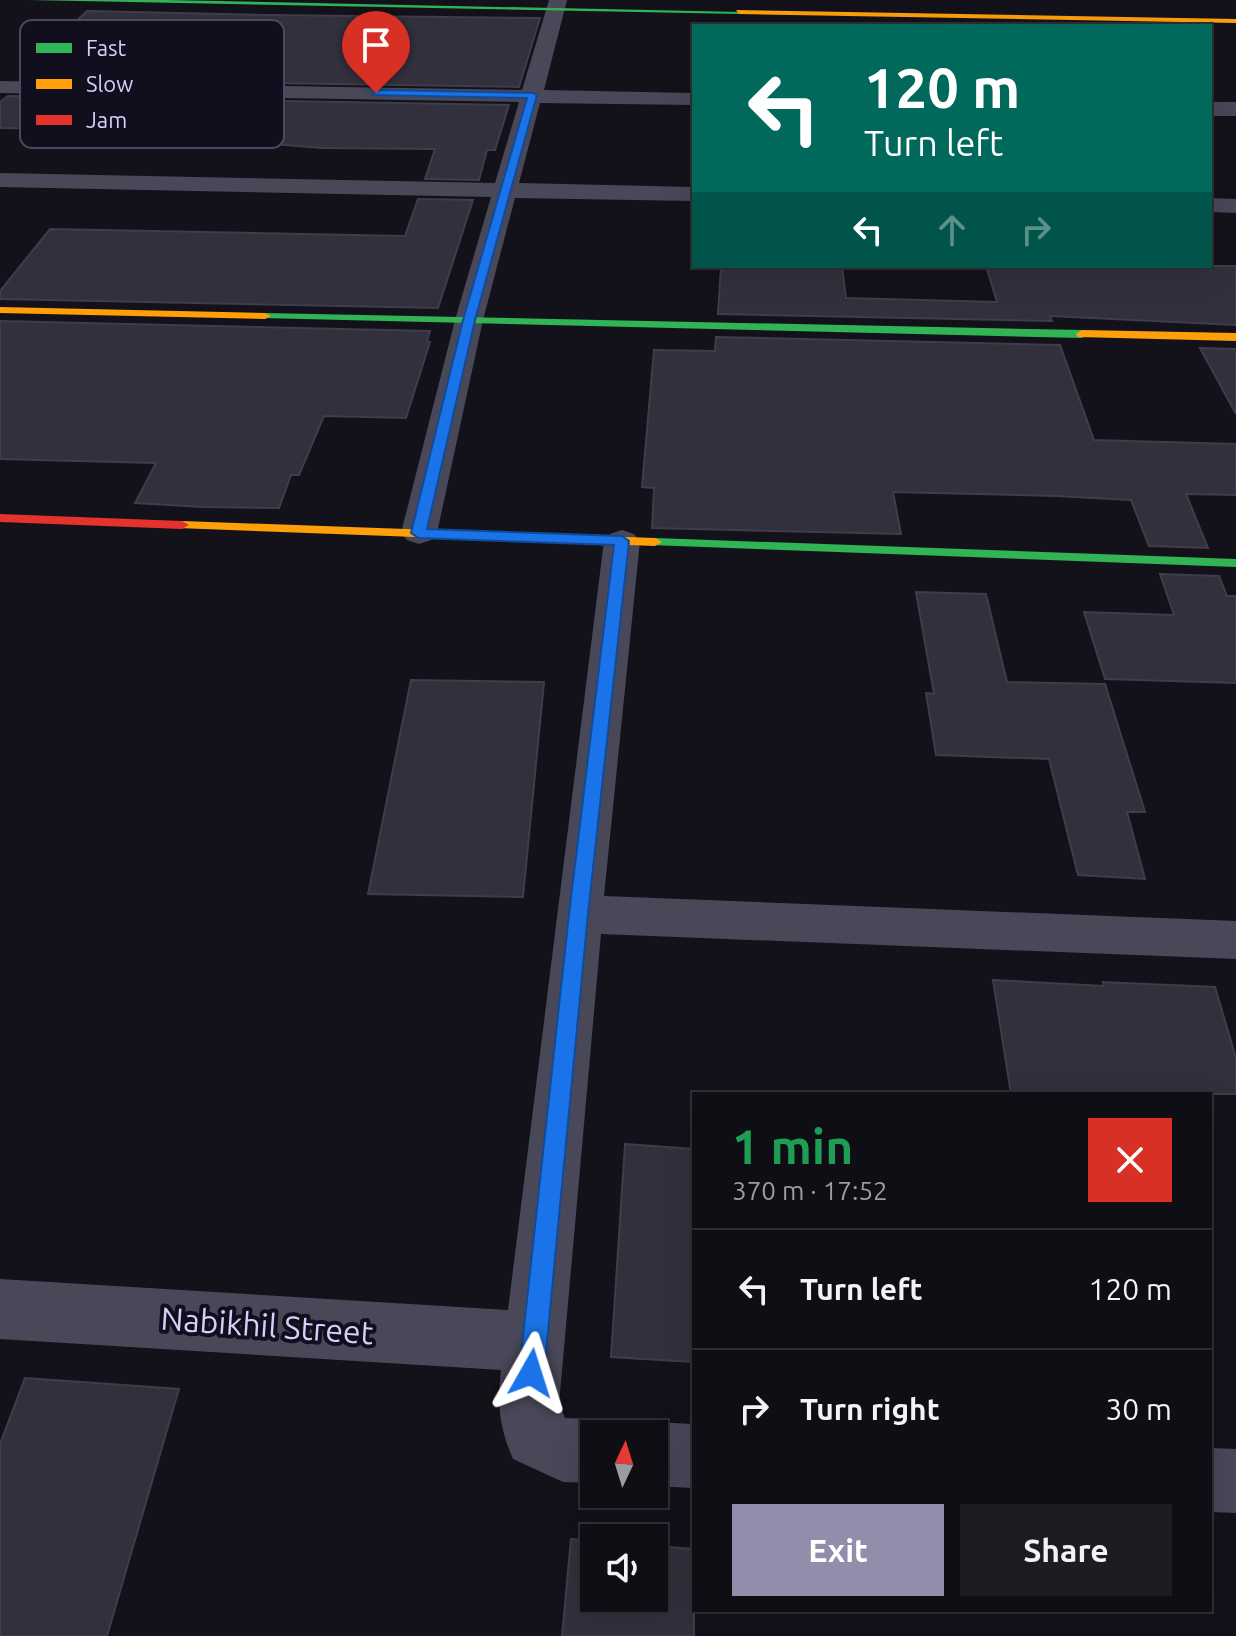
<!DOCTYPE html>
<meta charset="utf-8">
<style>
:root{--surface:#0e0e14;--page:#1c1c22;--text:#f1f3f6;--muted:#9b9ca0;--line:#2e2e34;--accent:#918eab}
body{margin:0;font-family:Ubuntu,sans-serif;background:var(--page);color:var(--text);height:100vh;display:flex;flex-direction:column;font-size:30px;white-space:nowrap}
*{box-sizing:border-box;margin:0}
p{font-size:26px;color:var(--muted)}
.icon{flex:none;width:44px;height:44px;fill:none;stroke:currentColor;stroke-width:2;stroke-linecap:round;stroke-linejoin:round}
.map{position:relative;flex:1;overflow:hidden}
.drawer{position:absolute;left:692px;top:1092px;width:520px;height:520px;display:flex;flex-direction:column;background:var(--surface);border-radius:0px;box-shadow:0 8px 32px #0002,0 0 0 2px var(--line)}
.drawer>*{flex:none}
.hud{position:absolute;left:692px;top:24px;width:520px;height:244px;border-radius:0px;box-shadow:0 8px 32px #0002,0 0 0 2px var(--line);background:#00695c;color:#fff;overflow:hidden}
.needle{width:52px;rotate:4deg}
.buttons{position:absolute;left:580px;top:1420px;display:grid;gap:16px}
.buttons a{display:grid;place-items:center;width:88px;height:88px;border-radius:0px;background:var(--surface);box-shadow:0 8px 32px #0002,0 0 0 2px var(--line);font-size:40px}
.pin{position:absolute;display:grid;place-items:center;width:68px;height:68px;color:#fff;margin:-82px -34px;border-radius:50% 50% 50% 0;rotate:-45deg;box-shadow:0 0 8px #0007}
.pin .icon{rotate:45deg}
.me{position:absolute;width:88px;margin:-44px;rotate:6deg;stroke-linejoin:round;filter:drop-shadow(0 0 6px #0008)}
.turn{display:flex;align-items:center;gap:28px;height:168px;padding:0 40px;font-size:36px}
.turn .icon{width:104px;height:104px;stroke-width:2.5}
.turn b{display:block;font-size:56px;line-height:68px}
.lanes{display:flex;align-items:center;height:76px;padding:0 40px;background:#0003;justify-content:center;gap:40px;direction:ltr}
.lanes .off{opacity:.35}
.round{display:grid;place-items:center;flex:none;width:84px;height:84px;border-radius:0px;background:var(--page)}
.overview{display:flex;align-items:center;justify-content:space-between;height:136px;padding:0 40px}
h1{font-size:48px;font-weight:600;line-height:60px;color:#1e9e55}
.primary-button{display:flex;gap:16px;margin-top:auto;padding:16px 40px}
.primary-button a{flex:1;height:92px;border-radius:0px;background:var(--accent);color:#fff;font-size:32px;font-weight:600;line-height:92px;text-align:center}
.primary-button a+a{background:var(--page);color:var(--text)}
ul{padding:0;list-style:none}
li{display:flex;align-items:center;gap:24px;height:120px;padding:0 40px;border-top:2px solid var(--line)}
li div{flex:1}
li b{display:block;font-size:30px}
li em{font-style:normal}
.map>svg:first-child{display:block}
.building{fill:#31303c;stroke:#3f3c4d;stroke-width:2}
.lines{fill:none;stroke-linecap:round;stroke-linejoin:round}
.street{fill:#494859;fill-rule:evenodd}
.fast{fill:#30b455;fill-rule:evenodd}
.slow{fill:#ff9f0a;fill-rule:evenodd}
.jam{fill:#e5322d;fill-rule:evenodd}
.route{fill:#1a73e8;stroke:#114b97;stroke-width:2}
.labels{text-anchor:middle;dominant-baseline:central;stroke-width:8;stroke-linejoin:round;paint-order:stroke}
.near-street-label{font-size:32px;fill:#d5d0f9;stroke:#110e1d}
.key{fill:#110e1d;stroke:#4c485f;stroke-width:2}
.key-label{font-size:22px;fill:#d5d0f9}
</style>
<div class="map">
<svg width="1236" height="1636" viewBox="0 0 1236 1636">
<rect width="100%" height="100%" fill="#13121a"/>
<g class="building">
<polygon points="87,11 268,15 540,18 519,87 31,79 55,60 34,60"/>
<polygon points="8,96 509,105 495,150 487,150 479,180 425,179 435,149 322,148 223,140 225,138 100,135 105,129 0,128 0,102"/>
<polygon points="418,199 473,200 438,308 0,299 0,291 50,229 405,236"/>
<polygon points="721,266 842,266 846,298 997,302 986,266 1236,266 1236,325 1050,316 1052,321 718,314"/>
<polygon points="0,321 430,331 427,341 430,342 406,418 324,416 299,475 291,475 279,508 204,507 135,503 156,463 0,459"/>
<polygon points="716,337 1060,345 1094,440 1236,444 1236,495 1186,494 1208,548 1149,546 1131,500 1056,496 893,492 901,534 652,528 654,488 642,487 654,350 715,351"/>
<polygon points="1200,348 1236,349 1236,414"/>
<polygon points="1160,574 1219,576 1227,596 1236,596 1236,683 1105,679 1084,612 1174,615"/>
<polygon points="916,592 986,594 1007,682 1105,684 1145,812 1127,812 1145,879 1078,875 1049,759 936,755 926,693 934,694"/>
<polygon points="411,680 544,682 523,897 368,894"/>
<polygon points="993,980 1104,986 1103,982 1215,987 1236,1058 1236,1094 1011,1094"/>
<polygon points="625,1144 694,1149 694,1362 611,1357"/>
<polygon points="25,1378 179,1389 107,1636 0,1636 0,1444"/>
<polygon points="571,1539 594,1541 594,1598 654,1598 654,1546 694,1549 694,1636 562,1636"/>
</g>
<g class="lines">
<g class="street">
<polygon points="549,0 567,0 544,90 694,93 694,105 540,103 519,183 694,187 694,201 515,198 483,320 437,533 431,540 419,544 407,540 401,533 455,320 491,197 0,187 0,173 495,183 519,102 0,93 0,81 522,90"/>
<rect x="1210" y="102" width="26" height="14"/>
<polygon points="1210,198 1236,199 1236,213 1210,212"/>
<path d="M622,530L634,534L640,541L604,896L1236,921V959L601,934L559,1404L565,1418L594,1419L617,1428L619,1434H594V1483L563,1482L513,1459C499,1426 497,1405 501,1370L0,1339V1279L508,1310L604,541L610,534Z"/>
<polygon points="654,1422 694,1424 694,1488 654,1486 654,1434 630,1434"/>
<polygon points="1210,1448 1236,1449 1236,1513 1210,1512"/>
</g>
<g class="fast">
<polygon points="29,0 167,0 743,12 739,14"/>
<polygon points="265,313 1082,330 1088,334 1082,338 261,318 259,316"/>
<polygon points="655,538 1236,559 1236,567 650,545 648,542"/>
</g>
<g class="slow">
<polygon points="736,10 1236,19 1236,23 739,14"/>
<polygon points="0,307 265,313 271,316 265,319 0,313"/>
<polygon points="1082,330 1236,333 1236,341 1078,337 1076,334"/>
<polygon points="182,521 655,538 662,542 655,546 177,528 177,522"/>
</g>
<polygon class="jam" points="0,514 182,521 189,525 182,529 0,522"/>
</g>
<polygon class="route" points="376,90 533,93 537,95 475,320 427,529 622,536 629,541 588,914 544,1373 540,1382 531,1385 522,1382 519,1373 569,914 614,545 419,538 411,533 463,320 527,98 373,95"/>
<g class="labels">
<g class="near-street-label">
<text transform="translate(267 1325) rotate(4)">Nabikhil Street</text>
</g>
</g>
<rect x="20" y="20" width="264" height="128" rx="12" class="key"/>
<rect x="36" y="43" width="36" height="10" fill="#30b455"/>
<rect x="36" y="79" width="36" height="10" fill="#ff9f0a"/>
<rect x="36" y="115" width="36" height="10" fill="#e5322d"/>
<g class="key-label">
<text x="86" y="56">Fast</text>
<text x="86" y="92">Slow</text>
<text x="86" y="128">Jam</text>
</g>
</svg>
<div class="buttons">
<a><svg class="needle" viewBox="-14 -14 28 28"><path d="M0-13l5 13h-10z" fill="#e53935"/><path d="M0 13l5-13h-10z" fill="#9b9ca0"/></svg></a>
<a><svg class="icon" aria-label="sound" viewBox="0 0 24 24"><path d="M4 9h4l5-4v14l-5-4H4zM17 9q2 3 0 6"/></svg></a>
</div>
<div class="pin" style="left:376px;top:93px;background:#d93025"><svg class="icon" aria-label="arrive" viewBox="0 0 24 24"><path d="M6 21V4h12l-3 4 3 4H6"/></svg></div>
<svg class="me" style="left:531px;top:1373px" viewBox="-20 -20 40 40"><path d="M0-17L14 15 0 8-14 15z" fill="#1a73e8" stroke="#fff" stroke-width="4"/></svg>
<div class="hud">
<div class="turn"><svg class="icon" aria-label="left" viewBox="0 0 24 24"><path d="M17 20v-9H6M10 6l-5 5 5 5"/></svg><div><b>120 m</b>Turn left</div></div>
<div class="lanes"><svg class="icon" aria-label="left" viewBox="0 0 24 24"><path d="M17 20v-9H6M10 6l-5 5 5 5"/></svg><svg class="icon off" aria-label="ahead" viewBox="0 0 24 24"><path d="M12 20V5M6 11l6-6 6 6"/></svg><svg class="icon off" aria-label="right" viewBox="0 0 24 24"><path d="M7 20v-9h11M14 6l5 5-5 5"/></svg></div>
</div>
<section class="drawer">
<div class="overview"><div><h1>1 min</h1><p>370 m · 17:52</p></div><a class="round" style="background:#d93025;color:#fff"><svg class="icon" aria-label="close" viewBox="0 0 24 24"><path d="M6 6l12 12M18 6L6 18"/></svg></a></div>
<ul>
<li><svg class="icon" aria-label="left" viewBox="0 0 24 24"><path d="M17 20v-9H6M10 6l-5 5 5 5"/></svg><div><b>Turn left</b></div><em>120 m</em></li>
<li><svg class="icon" aria-label="right" viewBox="0 0 24 24"><path d="M7 20v-9h11M14 6l5 5-5 5"/></svg><div><b>Turn right</b></div><em>30 m</em></li>
</ul>
<div class="primary-button"><a>Exit</a><a>Share</a></div>
</section>
</div>
